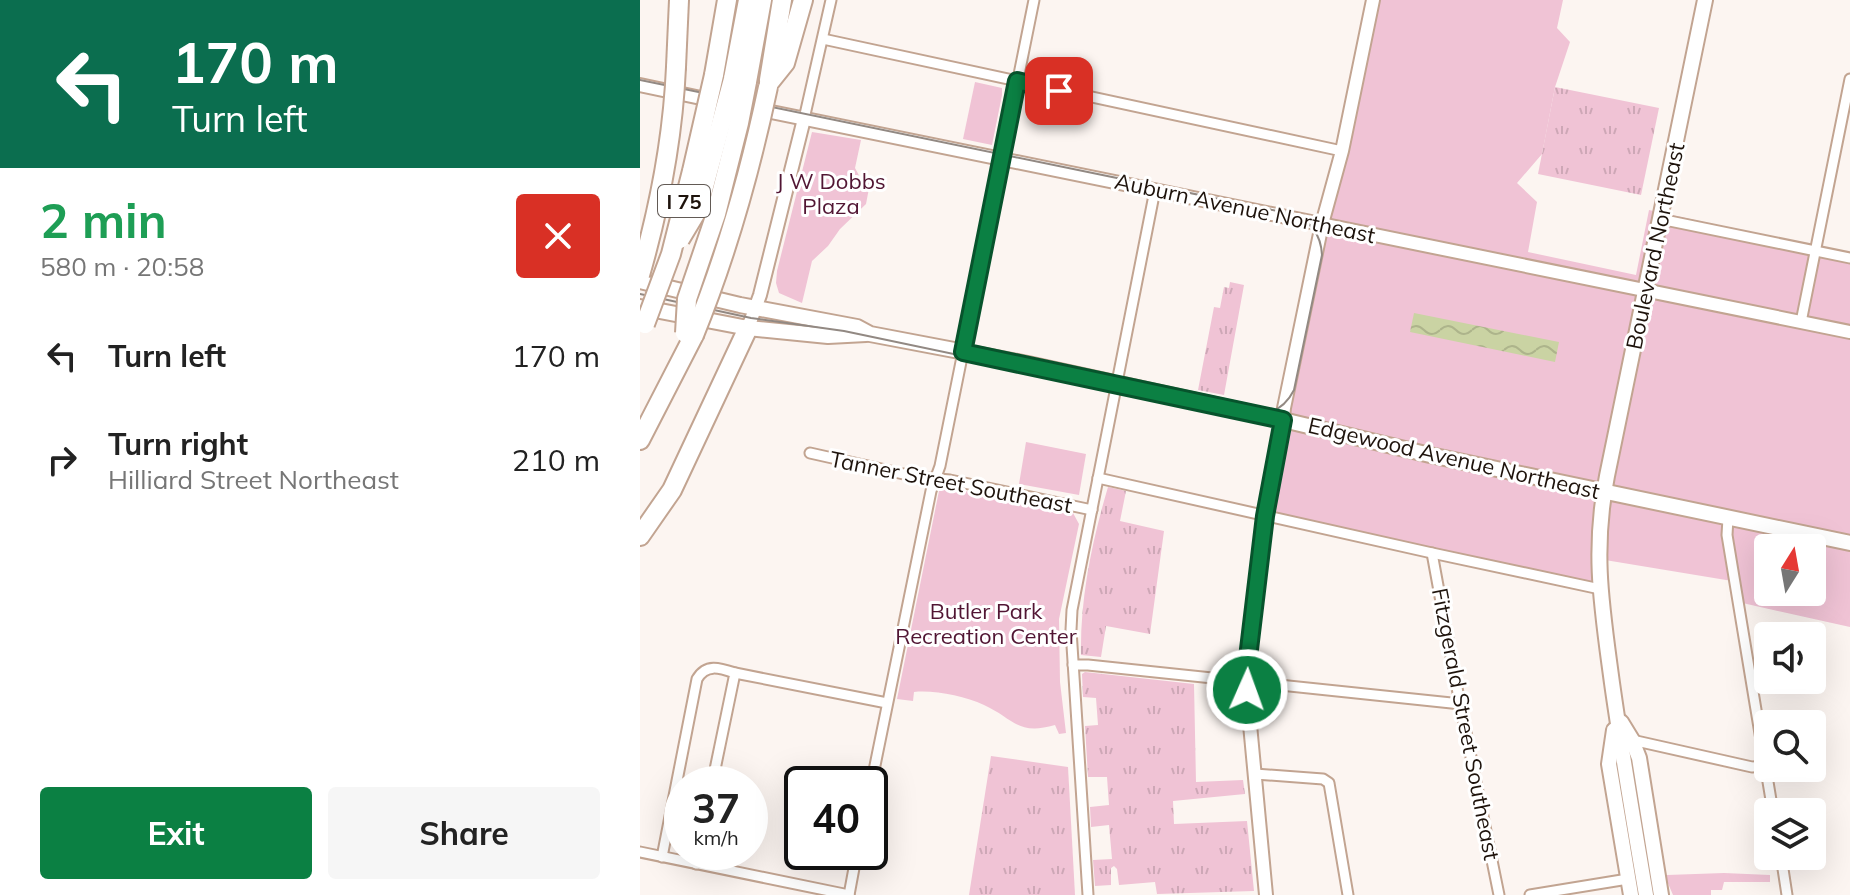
<!DOCTYPE html>
<meta charset="utf-8">
<style>
:root{--surface:#fff;--page:#f6f6f6;--text:#222;--muted:#767676;--accent:#0b8043}
body{margin:0;font-family:Mulish,sans-serif;background:var(--page);color:var(--text);height:100vh;display:flex;flex-direction:column;font-size:30px;white-space:nowrap}
*{box-sizing:border-box;margin:0}
p{font-size:26px;color:var(--muted)}
.icon{flex:none;width:44px;height:44px;fill:none;stroke:currentColor;stroke-width:2;stroke-linecap:round;stroke-linejoin:round}
.map{position:relative;flex:1;overflow:hidden}
.panel{display:flex;flex-direction:column;background:var(--surface);width:640px}
.panel>*{flex:none}
.guide{background:#0b6e4f;color:#fff;overflow:hidden}
.needle{width:52px;rotate:11deg}
.fabs{position:absolute;left:1114px;top:534px;display:grid;gap:16px}
.fabs a{display:grid;place-items:center;width:72px;height:72px;border-radius:8px;background:var(--surface);box-shadow:0 8px 32px #0002;font-size:40px}
.speed{position:absolute;left:24px;top:766px;display:flex;gap:16px;font-size:40px;font-weight:700;text-align:center}
.speed>*{display:grid;place-content:center;width:104px;height:104px;border-radius:50%;background:var(--surface);box-shadow:0 8px 32px #0002;line-height:1}
.speed small{font-size:20px;font-weight:400}
.speed .limit{border:4px solid #111;border-radius:12px;background:#fff;color:#111}
.pin{position:absolute;display:grid;place-items:center;width:68px;height:68px;color:#fff;margin:-34px;border-radius:16px;box-shadow:0 4px 12px #0006}
.me{position:absolute;width:88px;margin:-44px;rotate:2deg;stroke-linejoin:round;filter:drop-shadow(0 0 6px #0008)}
.turn{display:flex;align-items:center;gap:28px;height:168px;padding:0 40px;font-size:36px}
.turn .icon{width:104px;height:104px;stroke-width:2.5}
.turn b{display:block;font-size:56px;line-height:68px}
.round{display:grid;place-items:center;flex:none;width:84px;height:84px;border-radius:8px;background:var(--page)}
.summary{display:flex;align-items:center;justify-content:space-between;height:136px;padding:0 40px}
h1{font-size:48px;font-weight:700;line-height:60px;color:#1e9e55}
.primary-button{display:flex;gap:16px;margin-top:auto;padding:16px 40px}
.primary-button a{flex:1;height:92px;border-radius:8px;background:var(--accent);color:#fff;font-size:32px;font-weight:700;line-height:92px;text-align:center}
.primary-button a+a{background:var(--page);color:var(--text)}
ul{padding:0;list-style:none}
li{display:flex;align-items:center;gap:24px;height:104px;padding:0 40px}
li div{flex:1}
li b{display:block;font-size:30px}
li em{font-style:normal}
main{display:flex;flex:1;min-height:0}
.map>svg:first-child{display:block}
.grass{fill:url(#grass-tufts)}
.green{fill:#f0c3d5;fill-rule:evenodd}
.water{fill:url(#water-waves)}
.lines{fill:none;stroke-linecap:round;stroke-linejoin:round}
.minor-casing{stroke:#c2a491;stroke-width:13}
.tertiary-casing{stroke:#c2a491;stroke-width:16}
.secondary-casing{stroke:#c2a491;stroke-width:18}
.motorway-casing{stroke:#c2a491;stroke-width:22}
.minor{stroke:#fff;stroke-width:9}
.tertiary{stroke:#fff;stroke-width:12}
.secondary{stroke:#fff;stroke-width:14}
.motorway{stroke:#fff;stroke-width:18}
.tram{stroke:#928983;stroke-width:2}
.motorway-bridge-casing{stroke:#c2a491;stroke-width:22;stroke-linecap:butt}
.motorway-bridge{stroke:#fff;stroke-width:18}
.route-casing{stroke:#07532c;stroke-width:20}
.route{stroke:#0b8043;stroke-width:14}
.labels{text-anchor:middle;dominant-baseline:central;stroke-width:6;stroke-linejoin:round;paint-order:stroke}
.shield{fill:#fff;stroke:#625a55;stroke-width:2}
.shield-label{font-size:20px;font-weight:bold;fill:#1e130c}
.park-label{font-size:22px;fill:#511533;stroke:#fff}
.street-label{font-size:22px;fill:#1e130c;stroke:#fff}
</style>
<main>
<section class="panel">
<div class="guide">
<div class="turn"><svg class="icon" aria-label="left" viewBox="0 0 24 24"><path d="M17 20v-9H6M10 6l-5 5 5 5"/></svg><div><b>170 m</b>Turn left</div></div>
</div>
<div class="summary"><div><h1>2 min</h1><p>580 m · 20:58</p></div><a class="round" style="background:#d93025;color:#fff"><svg class="icon" aria-label="close" viewBox="0 0 24 24"><path d="M6 6l12 12M18 6L6 18"/></svg></a></div>
<ul>
<li><svg class="icon" aria-label="left" viewBox="0 0 24 24"><path d="M17 20v-9H6M10 6l-5 5 5 5"/></svg><div><b>Turn left</b></div><em>170 m</em></li>
<li><svg class="icon" aria-label="right" viewBox="0 0 24 24"><path d="M7 20v-9h11M14 6l5 5-5 5"/></svg><div><b>Turn right</b><p>Hilliard Street Northeast</p></div><em>210 m</em></li>
</ul>
<div class="primary-button"><a>Exit</a><a>Share</a></div>
</section>
<div class="map">
<svg width="1210" height="895" viewBox="0 0 1210 895">
<defs>
<pattern id="grass-tufts" width="24" height="20" patternUnits="userSpaceOnUse" patternTransform="scale(2)"><rect width="24" height="20" fill="#f0c3d5"/><path d="M3 7l-1-3M5 7V3M7 7l1-3M15 17l-1-3M17 17v-4M19 17l1-3" fill="none" stroke="#cda7b6"/></pattern>
<pattern id="water-waves" width="16" height="10" patternUnits="userSpaceOnUse" patternTransform="scale(2)"><rect width="16" height="10" fill="#cad3a3"/><path d="M0 5q4-4 8 0t8 0" fill="none" stroke="#adb48b"/></pattern>
</defs>
<rect width="100%" height="100%" fill="#fcf5f1"/>
<g class="grass">
<polygon points="915,87 1019,108 1001,195 898,174"/>
<polygon points="590,282 604,285 584,395 558,390 574,307 580,308 584,287 589,288"/>
<path d="M468,487L486,491L480,521L524,531L510,634L466,626L461,657L441,655C440,598 452,541 468,487Z"/>
<polygon points="445,672 554,684 556,782 603,780 605,794 533,801 534,824 607,821 614,891 517,894 515,882 479,885 477,869 474,866 471,868 471,885 455,886 453,860 472,859 469,825 451,827 450,807 469,805 467,777 448,777 445,726 458,725 456,698 443,697 442,674"/>
<polygon points="351,756 428,767 435,895 329,895"/>
</g>
<g class="green">
<path d="M736,0H923L917,28L930,42L915,87L902,154L877,183L897,202L888,252L996,275L1009,210L1210,254V627L1098,602L1094,581L1086,580L959,559L960,589L625,516ZM1128,548H1172V592H1128Z"/>
<polygon points="335,82 362,88 362,95 352,145 323,139"/>
<polygon points="172,132 221,140 215,168 222,181 230,183 226,204 200,229 188,246 172,261 162,303 139,293 136,283 137,271"/>
<polygon points="386,442 446,454 439,495 379,484"/>
<path d="M300,486L433,513L439,524L419,619L420,682L426,733L419,734L415,725C377,736 373,718 344,705C324,696 295,690 274,692L273,701L257,699Z"/>
<polygon points="1084,873 1130,875 1130,882 1084,882 1082,890 1071,890 1071,895 1033,895 1027,881 1027,875"/>
</g>
<polygon class="water" points="774,313 919,342 915,362 770,332"/>
<g class="lines">
<defs>
<g id="minor">
<polyline points="183,39 702,151"/>
<polyline points="164,119 191,0"/>
<polyline points="1020,219 1210,258"/>
<polyline points="1161,322 1210,79"/>
<polyline points="170,453 277,477 310,480 452,510"/>
<polyline points="458,478 792,553 960,589"/>
<polyline points="1088,518 1087,535 1133,812"/>
<polyline points="792,553 815,678 859,895"/>
<polyline points="433,665 448,665 821,704"/>
<polyline points="95,673 247,703"/>
<polyline points="992,740 1112,767 1126,766"/>
<polyline points="615,774 683,779 689,783 708,895"/>
<polyline points="230,790 291,491 300,466 394,0"/>
<polyline points="0,852 209,895"/>
<polyline points="1141,856 1147,895"/>
<path d="M22,857L57,679C66,663 80,668 95,673L72,784"/>
<polyline points="56,864 58,852"/>
<polyline points="209,895 217,852"/>
<polyline points="448,895 431,630 432,610 515,190"/>
<polyline points="890,895 988,879"/>
</g>
<g id="tertiary">
<polyline points="0,85 75,101"/>
<polyline points="97,105 1210,332"/>
<polyline points="108,328 120,295 164,119"/>
<polyline points="626,895 606,682 607,666 625,516 641,438 644,408 682,224 702,151 733,0"/>
</g>
<g id="secondary">
<polyline points="0,281 100,305 217,327 230,334 388,364 643,420 790,455 1210,543"/>
<polyline points="0,307 108,328 188,336 226,334"/>
<polyline points="981,722 992,740 999,758 1021,895"/>
<polyline points="974,730 969,764 991,895"/>
<path d="M1006,895C994,824 982,754 972,683C962,608 952,552 967,476L1065,0"/>
</g>
<g id="motorway">
<polyline points="36,67 39,0"/>
<polyline points="74,75 87,0"/>
<polyline points="93,79 108,0"/>
<polyline points="129,80 142,0"/>
<polyline points="107,82 122,0"/>
<polyline points="129,83 145,63 163,0"/>
<polyline points="0,440 54,335"/>
<polyline points="0,536 32,490 108,328"/>
</g>
</defs>
<use href="#minor" class="minor-casing"/>
<use href="#tertiary" class="tertiary-casing"/>
<use href="#secondary" class="secondary-casing"/>
<use href="#motorway" class="motorway-casing"/>
<use href="#minor" class="minor"/>
<use href="#tertiary" class="tertiary"/>
<use href="#secondary" class="secondary"/>
<use href="#motorway" class="motorway"/>
<path class="tram" d="M0,80L652,214C671,221 681,235 682,255L654,390C644,410 627,417 605,415L204,331L111,318L0,294"/>
<defs>
<g id="motorway-bridge">
<polyline points="40,239 58,209 93,79"/>
<path d="M0,275C19,209 33,136 36,67"/>
<polyline points="5,324 31,254 52,171 74,75"/>
<polyline points="45,333 47,299 76,214 99,123 107,82"/>
<path d="M54,335C87,254 110,172 128,87"/>
</g>
</defs>
<use href="#motorway-bridge" class="motorway-bridge-casing"/>
<use href="#motorway-bridge" class="motorway-bridge"/>
</g>
<g class="lines">
<defs>
<polyline id="route" points="419,91 377,81 323,352 643,420 625,516 607,666 607,690"/>
</defs>
<use href="#route" class="route-casing"/>
<use href="#route" class="route"/>
</g>
<g class="labels">
<rect class="shield" x="18" y="185" width="52" height="32" rx="6"/>
<g class="shield-label">
<text x="44" y="201">I 75</text>
</g>
<g class="park-label">
<text x="191" y="181">J W Dobbs<tspan x="191" dy="25">Plaza</tspan></text>
<text x="346" y="611">Butler Park<tspan x="346" dy="25">Recreation Center</tspan></text>
</g>
<g class="street-label">
<text transform="translate(605 208) rotate(12)">Auburn Avenue Northeast</text>
<text transform="translate(1015 246) rotate(-78)">Boulevard Northeast</text>
<text transform="translate(814 458) rotate(13)">Edgewood Avenue Northeast</text>
<text transform="translate(311 482) rotate(11)">Tanner Street Southeast</text>
<text transform="translate(826 724) rotate(79)">Fitzgerald Street Southeast</text>
</g>
</g>
</svg>
<div class="fabs">
<a><svg class="needle" viewBox="-14 -14 28 28"><path d="M0-13l5 13h-10z" fill="#e53935"/><path d="M0 13l5-13h-10z" fill="#767676"/></svg></a>
<a><svg class="icon" aria-label="sound" viewBox="0 0 24 24"><path d="M4 9h4l5-4v14l-5-4H4zM17 9q2 3 0 6"/></svg></a>
<a><svg class="icon" aria-label="search" viewBox="0 0 24 24"><circle cx="10" cy="10" r="6"/><path d="M15 15l6 6"/></svg></a>
<a><svg class="icon" aria-label="layers" viewBox="0 0 24 24"><path d="M12 4l9 5-9 5-9-5zM3 14l9 5 9-5"/></svg></a>
</div>
<div class="speed"><div>37<small>km/h</small></div><div class="limit">40</div></div>
<div class="pin" style="left:419px;top:91px;background:#d93025"><svg class="icon" aria-label="arrive" viewBox="0 0 24 24"><path d="M6 21V4h12l-3 4 3 4H6"/></svg></div>
<svg class="me" style="left:607px;top:690px" viewBox="-20 -20 40 40"><circle r="17" fill="#0b8043" stroke="#fff" stroke-width="3"/><path d="M0-11L8 9 0 5-8 9z" fill="#fff"/></svg>
</div>
</main>
